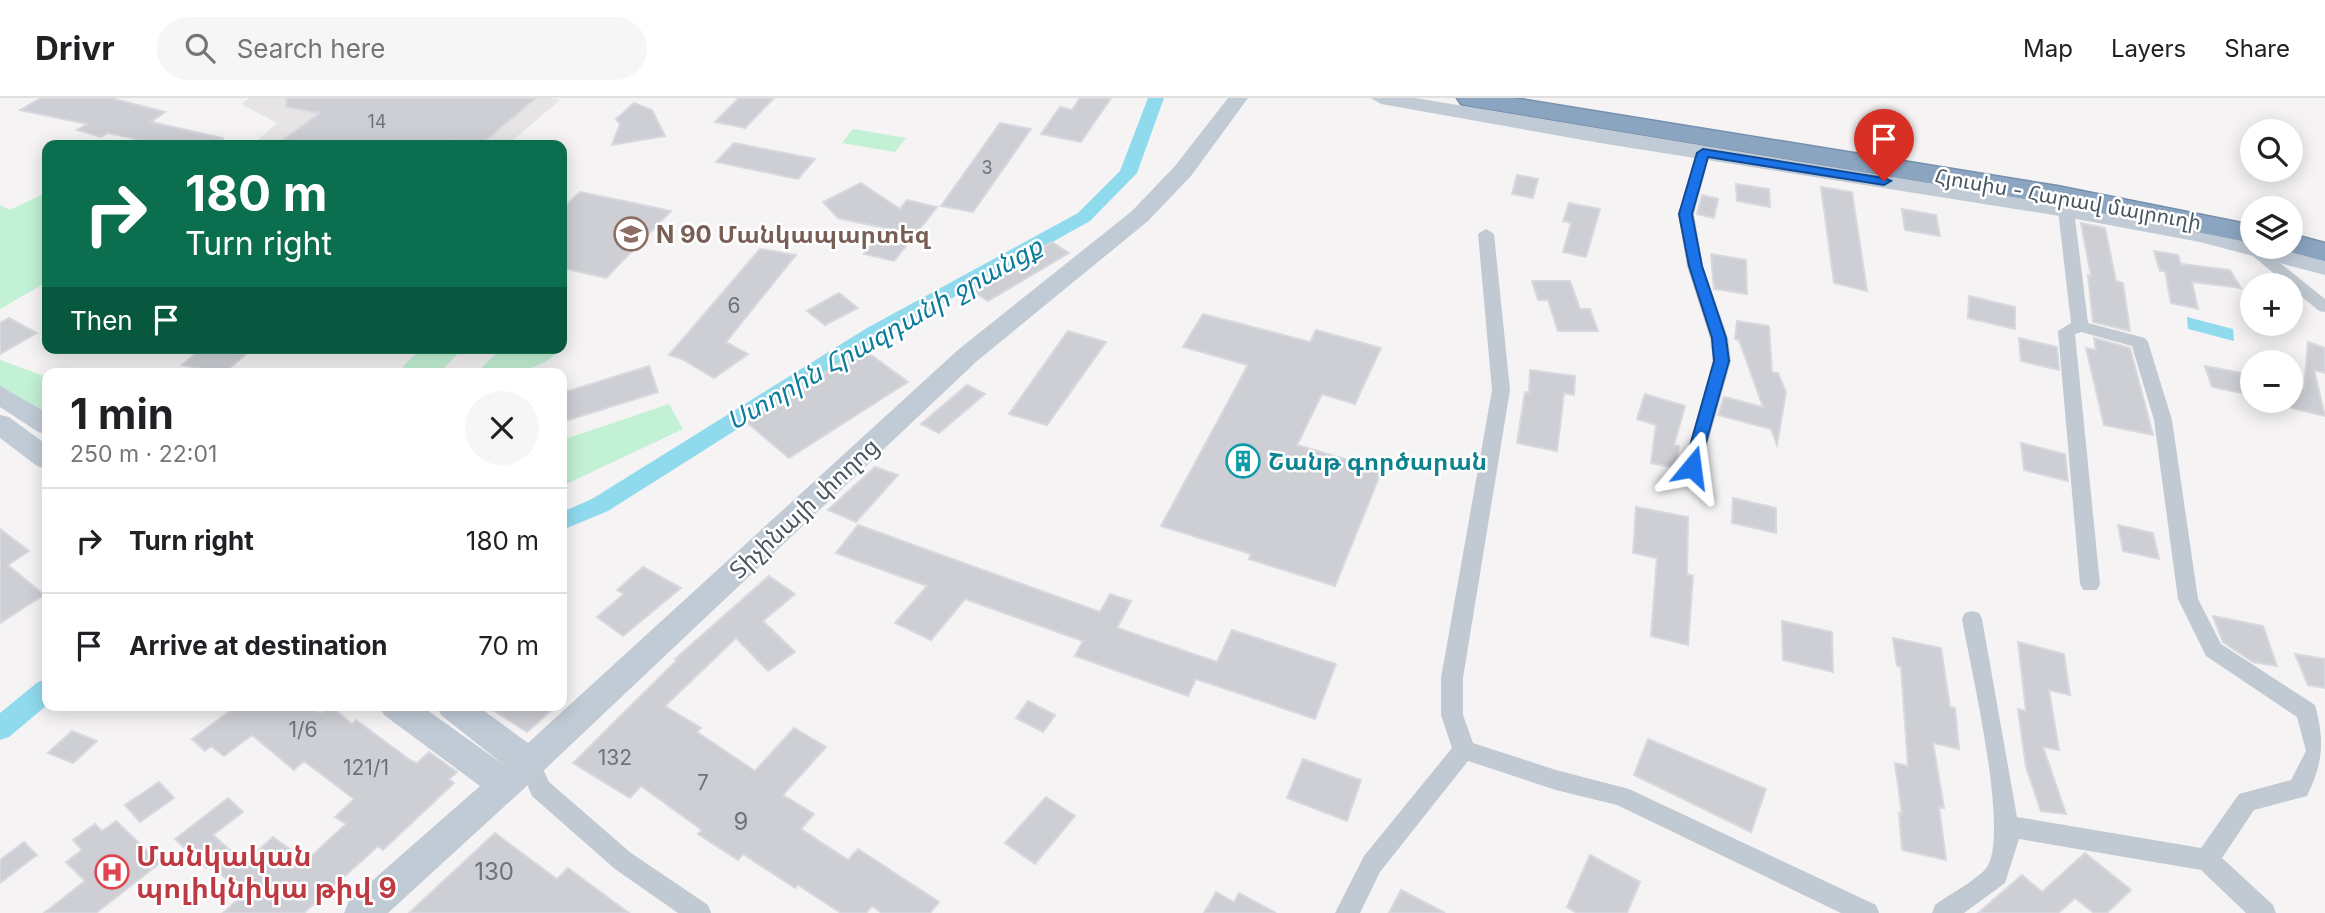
<!DOCTYPE html>
<meta charset="utf-8">
<style>
:root{--surface:#fff;--page:#f6f6f6;--text:#202124;--muted:#757577;--line:#e0e0e0}
body{margin:0;font-family:Inter,"Noto Sans Armenian",sans-serif;background:var(--page);color:var(--text);height:100vh;display:flex;flex-direction:column;font-size:26px;white-space:nowrap}
*{box-sizing:border-box;margin:0}
p{font-size:23px;color:var(--muted)}
.icon{flex:none;width:38px;height:38px;fill:none;stroke:currentColor;stroke-width:2;stroke-linecap:round;stroke-linejoin:round}
.map{position:relative;flex:1;overflow:hidden}
.panel{position:absolute;left:42px;top:270px;width:525px;height:343px;display:flex;flex-direction:column;background:var(--surface);border-radius:14px;box-shadow:0 4px 18px #0003}
.panel>*{flex:none}
.top-card{position:absolute;left:42px;top:42px;width:525px;height:214px;border-radius:14px;box-shadow:0 4px 18px #0003;background:#0b6e4f;color:#fff;overflow:hidden}
.buttons{position:absolute;left:2240px;top:21px;display:grid;gap:14px}
.buttons a{display:grid;place-items:center;width:63px;height:63px;border-radius:50%;background:var(--surface);box-shadow:0 4px 18px #0003;font-size:35px}
.pin{position:absolute;display:grid;place-items:center;width:60px;height:60px;color:#fff;margin:-72px -30px;border-radius:50% 50% 50% 0;rotate:-45deg;box-shadow:0 0 7px #0007}
.pin .icon{rotate:45deg}
.me{position:absolute;width:77px;margin:-38px;rotate:16deg;stroke-linejoin:round;filter:drop-shadow(0 0 5px #0008)}
.turn{display:flex;align-items:center;gap:24px;height:147px;padding:0 28px;font-size:32px}
.turn .icon{width:91px;height:91px;stroke-width:2.5}
.turn b{display:block;font-size:49px;line-height:60px}
.then{display:flex;align-items:center;height:66px;padding:0 28px;background:#0003;gap:14px;font-size:26px}
.round{display:grid;place-items:center;flex:none;width:74px;height:74px;border-radius:37px;background:var(--page)}
.summary{display:flex;align-items:center;justify-content:space-between;height:119px;padding:0 28px}
h1{font-size:42px;font-weight:700;line-height:52px}
ul{padding:0;list-style:none}
li{display:flex;align-items:center;gap:21px;height:105px;padding:0 28px;border-top:2px solid var(--line)}
li div{flex:1}
li b{display:block;font-size:26px}
li em{font-style:normal}
header{display:flex;align-items:center;gap:42px;box-sizing:border-box;height:98px;padding:0 35px;background:var(--surface);border-bottom:2px solid var(--line)}
header strong{font-size:33px}
nav{display:flex;gap:38px;margin-inline-start:auto;font-size:24px}
.search{width:490px;height:63px;background:var(--page);display:flex;align-items:center;gap:18px;box-sizing:border-box;padding:0 24px;border-radius:38px;color:var(--muted);font-size:26px}
.map>svg:first-child{display:block}
.education{fill:#e6e4e5}
.green{fill:#c3f1d5}
.water{fill:#90daee}
.lines{fill:none;stroke-linecap:round;stroke-linejoin:round}
.canal{fill:#90daee;fill-rule:evenodd}
.building{fill:#cdcfd5;stroke:#d7d9de;stroke-width:2}
.highway-casing{stroke:#7690ad;stroke-width:3}
.street{fill:#c1cad2;fill-rule:evenodd}
.secondary{fill:#c1cbd6;fill-rule:evenodd}
.highway{fill:#8ba5c1;fill-rule:evenodd}
.route{fill:#1a73e8;stroke:#114b97;stroke-width:2}
.labels{text-anchor:middle;dominant-baseline:central;stroke-width:5;stroke-linejoin:round;paint-order:stroke}
.far-number-label{font-size:18px;fill:#6b747e}
.far-street-label{font-size:21px;fill:#4a5661;stroke:#fff}
.number-label{font-size:21px;fill:#6b747e}
.education-label{font-size:24px;font-weight:bold;fill:#785e54;stroke:#fff;text-anchor:start}
.culture-label{font-size:24px;font-weight:bold;fill:#0d838f;stroke:#fff;text-anchor:start}
.street-label{font-size:24px;fill:#4a5661;stroke:#fff}
.near-number-label{font-size:24px;fill:#6b747e}
.water-label{font-size:26px;font-style:italic;fill:#0c7c9b;stroke:#fff}
.near-health-label{font-size:28px;font-weight:bold;fill:#be3a42;stroke:#fff;text-anchor:start}
</style>
<header>
<strong>Drivr</strong>
<div class="search"><svg class="icon" aria-label="search" viewBox="0 0 24 24"><circle cx="10" cy="10" r="6"/><path d="M15 15l6 6"/></svg>Search here</div>
<nav><a>Map</a><a>Layers</a><a>Share</a></nav>
</header>
<div class="map">
<svg width="2325" height="815" viewBox="0 0 2325 815">
<rect width="100%" height="100%" fill="#f5f3f3"/>
<polygon class="education" points="249,0 550,0 560,2 507,47 252,47 277,25 241,6"/>
<g class="green">
<polygon points="853,31 906,40 895,54 842,45"/>
<polygon points="47,94 47,184 0,211 0,107 10,112"/>
<path d="M562,246H565C543,275 511,275 477,275L501,250H562Z"/>
<polygon points="422,250 463,250 439,275 402,269"/>
<polygon points="0,262 47,279 47,337 0,304"/>
<polygon points="669,306 683,331 562,388 562,342"/>
</g>
<polygon class="water" points="2187,219 2233,231 2234,243 2188,231"/>
<g class="lines">
<g class="canal">
<polygon points="1148,0 1164,0 1137,75 1090,123 881,240 608,413 562,432 562,414 592,401 867,230 1078,115 1120,73"/>
<polygon points="47,581 47,607 9,639 0,642 0,615 38,584"/>
</g>
</g>
<g class="building">
<polygon points="41,0 111,0 165,14 151,24 223,40 222,47 163,47 108,35 101,39 77,32 87,26 20,12"/>
<polygon points="287,0 536,0 480,47 452,42 446,47 276,47 320,15 286,9"/>
<polygon points="739,0 774,0 745,30 715,24"/>
<polygon points="1080,0 1111,0 1081,44 1041,36 1060,9 1072,12"/>
<polygon points="634,5 652,12 665,38 612,47 620,26 616,21"/>
<polygon points="1000,25 1031,31 973,114 941,108"/>
<polygon points="734,45 815,61 798,81 716,64"/>
<polygon points="1517,77 1538,81 1533,100 1512,96"/>
<polygon points="861,85 900,111 907,102 937,109 894,163 864,156 885,130 838,120 823,104"/>
<polygon points="1736,86 1769,91 1770,109 1737,103"/>
<polygon points="1821,89 1852,94 1867,193 1834,185"/>
<polygon points="580,94 643,107 671,113 606,180 562,170 562,111"/>
<polygon points="1702,97 1718,101 1714,120 1697,116"/>
<polygon points="1569,105 1600,111 1586,159 1563,154 1571,125 1563,123"/>
<polygon points="1902,111 1936,117 1940,138 1905,132"/>
<polygon points="2081,125 2105,130 2116,183 2123,185 2130,233 2093,224 2088,177 2091,178"/>
<polygon points="1052,144 1069,155 988,203 970,191"/>
<polygon points="760,151 796,157 726,244 748,256 714,280 682,261 669,257"/>
<polygon points="2154,153 2178,157 2181,166 2230,172 2241,190 2192,184 2198,211 2171,205 2165,173 2160,173"/>
<polygon points="1711,156 1746,162 1747,196 1714,191"/>
<polygon points="1532,183 1570,183 1580,211 1590,211 1598,233 1558,233 1548,202 1538,202"/>
<polygon points="839,195 858,210 825,227 807,213"/>
<polygon points="1969,198 2015,209 2015,231 1968,220"/>
<polygon points="1203,216 1310,244 1316,232 1381,250 1355,306 1322,296 1297,347 1382,372 1335,488 1249,461 1251,456 1161,428 1248,267 1183,249"/>
<polygon points="9,220 37,235 0,256 0,225"/>
<polygon points="1737,223 1769,228 1772,274 1778,275 1786,294 1777,347 1771,331 1718,317 1724,299 1763,309 1739,242 1735,241"/>
<polygon points="1068,233 1106,244 1047,327 1009,316"/>
<polygon points="2019,240 2057,249 2059,272 2021,263"/>
<polygon points="2094,240 2130,250 2153,337 2104,327 2086,250 2096,252"/>
<polygon points="2308,244 2325,250 2325,275 2314,272 2325,318 2291,310 2291,288 2304,291"/>
<polygon points="202,250 253,250 224,275 182,267"/>
<polygon points="863,251 908,284 789,360 745,323"/>
<polygon points="649,268 658,294 562,324 562,295"/>
<polygon points="2205,268 2252,277 2252,297 2212,289"/>
<polygon points="1530,272 1575,278 1574,297 1564,295 1557,353 1517,345 1525,294 1529,295"/>
<polygon points="967,287 985,296 939,335 921,326"/>
<polygon points="1645,296 1685,308 1674,347 1679,348 1676,370 1651,365 1656,327 1637,321"/>
<polygon points="2021,345 2065,356 2068,383 2024,372"/>
<polygon points="875,369 898,377 856,424 828,412"/>
<polygon points="1733,400 1776,410 1776,435 1732,425"/>
<polygon points="1636,409 1688,419 1687,476 1693,478 1688,547 1651,538 1657,460 1633,455"/>
<polygon points="858,427 1100,514 1110,496 1131,503 1117,530 1217,564 1232,532 1336,566 1315,621 1196,581 1188,598 1075,558 1083,543 965,501 931,542 895,525 927,488 836,455"/>
<polygon points="2118,427 2153,435 2159,461 2123,453"/>
<polygon points="0,431 29,453 8,467 44,497 0,525"/>
<polygon points="643,469 681,490 623,538 597,519 624,496 617,492"/>
<polygon points="769,478 795,496 763,523 795,554 768,573 736,540 665,608 701,630 697,634 755,673 794,630 826,649 783,697 814,716 801,731 848,762 858,751 939,804 930,815 882,815 872,808 866,815 841,815 798,787 795,790 743,756 738,762 698,736 702,732 641,688 630,700 573,665 677,562 675,561"/>
<polygon points="2213,518 2263,528 2277,568 2253,564 2223,544"/>
<polygon points="1782,523 1832,534 1833,574 1783,562"/>
<polygon points="1893,540 1941,550 1950,609 1955,610 1959,651 1933,645 1944,710 1939,709 1946,762 1902,752 1899,715 1902,716 1895,665 1908,668 1901,569 1897,568"/>
<polygon points="2018,544 2064,556 2070,597 2049,592 2059,652 2043,649 2066,716 2041,713 2026,669 2018,611 2026,613"/>
<polygon points="2295,556 2325,561 2325,590 2308,587"/>
<polygon points="1028,603 1055,617 1043,634 1016,620"/>
<polygon points="238,607 310,607 320,615 330,608 352,626 356,622 410,662 417,665 429,654 457,674 449,681 454,685 383,752 378,748 304,815 223,815 244,796 210,767 206,770 175,741 228,700 243,714 213,737 244,765 273,739 306,763 346,726 335,719 354,701 304,663 294,672 252,637 224,658 211,648 205,653 192,641"/>
<polygon points="485,607 557,607 527,634"/>
<polygon points="72,633 97,643 73,665 48,655"/>
<polygon points="1648,641 1766,691 1751,734 1634,677"/>
<polygon points="1303,661 1361,682 1347,723 1287,700"/>
<polygon points="159,684 174,700 140,724 125,707"/>
<polygon points="1046,699 1075,718 1035,766 1005,745"/>
<polygon points="116,723 160,765 96,815 44,815 85,783 66,764 82,752 73,742 95,726 102,733"/>
<polygon points="495,735 557,781 568,770 629,815 409,815"/>
<polygon points="24,744 37,757 0,785 0,762"/>
<polygon points="2085,755 2131,792 2107,815 2094,815 2075,800 2058,815 1978,815 2022,777 2042,794"/>
<polygon points="1590,757 1640,784 1627,815 1577,815 1567,809"/>
<polygon points="1401,792 1445,815 1389,815"/>
<polygon points="1216,794 1234,804 1239,795 1276,815 1204,815"/>
</g>
<g class="lines">
<defs>
<g id="highway">
<polygon points="1457,0 1513,0 2057,88 2252,127 2252,145 2057,106 1470,8 1461,6"/>
<polygon points="2291,136 2325,145 2325,163 2280,151 2279,149 2291,149"/>
</g>
</defs>
<use href="#highway" class="highway-casing"/>
<g class="street">
<polygon points="1703,51 1710,55 1694,116 1703,168 1728,240 1731,263 1701,369 1692,376 1683,369 1713,263 1710,240 1687,168 1678,116 1696,55"/>
<path d="M2066,107L2074,112L2088,225L2145,240L2148,244L2172,322L2198,501L2221,546L2315,607C2325,644 2323,664 2307,698L2254,712L2222,760L2273,807L2276,815H2246L2201,772L2019,741L2005,785L1964,815H1932L1935,807C1948,797 1979,781 1987,769C2010,734 1970,568 1962,521L1965,515L1972,513L1979,515L1982,521L2017,719L2201,750L2239,696L2291,682L2306,653L2297,619L2206,558L2178,501L2154,322L2132,248L2081,234L2075,236L2100,486L2097,492H2083L2080,486L2058,233L2071,225L2058,112Z"/>
<polygon points="1486,131 1494,136 1510,292 1463,580 1463,617 1473,645 1556,672 1629,691 1876,807 1879,815 1841,815 1617,707 1556,692 1468,663 1380,774 1360,815 1335,815 1364,758 1452,650 1441,617 1441,580 1492,292 1478,136"/>
<polygon points="2252,144 2252,149 2260,149 2325,201 2325,214 2319,213 2241,148 2243,145"/>
<polygon points="529,655 537,658 549,684 631,755 708,807 711,815 678,815 615,771 532,698 518,665 521,658"/>
</g>
<g class="secondary">
<polygon points="1228,0 1248,0 1191,78 1148,123 977,263 541,675 388,815 344,815 349,803 480,688 384,617 379,607 420,607 504,667 441,617 436,607 476,607 528,645 959,251 1132,113 1175,68"/>
<polygon points="1371,0 1415,0 2202,130 2252,143 2252,149 2273,149 2325,163 2325,177 2200,144 2066,119 1600,45 1381,6"/>
<polygon points="0,288 47,315 47,336 38,334 0,309"/>
<polygon points="0,317 9,319 47,347 47,371 37,368 0,340"/>
</g>
<use href="#highway" class="highway"/>
</g>
<polygon class="route" points="1703,51 1884,80 1891,83 1884,87 1708,59 1692,116 1702,168 1726,240 1729,263 1699,369 1692,375 1684,369 1714,263 1712,240 1689,168 1679,116 1697,55"/>
<defs>
<symbol id="school-ring" viewBox="-11 -11 22 22"><circle r="9.5" fill="#fff" stroke="#8d6e63" stroke-width="1.5"/><path d="M0-5L7-2L0 1L-7-2ZM-4 1L0 2.5L4 1V4Q0 6-4 4Z" fill="#8d6e63"/></symbol>
<symbol id="building-ring" viewBox="-11 -11 22 22"><circle r="9.5" fill="#fff" stroke="#0f9aa8" stroke-width="1.5"/><path d="M-4-6H4V6H1V3H-1V6H-4ZM-2.5-4.3h1.7v1.8h-1.7ZM.8-4.3h1.7v1.8H.8ZM-2.5-1h1.7V.8h-1.7ZM.8-1h1.7V.8H.8Z" fill="#0f9aa8"/></symbol>
<symbol id="hospital-ring" viewBox="-11 -11 22 22"><circle r="9.5" fill="#fff" stroke="#e0444e" stroke-width="1.5"/><path d="M-5-5h3v3.5h4V-5h3V5h-3V1.5h-4V5h-3Z" fill="#e0444e"/></symbol>
</defs>
<g fill-rule="evenodd">
<use href="#school-ring" x="612" y="117" width="38" height="38"/>
<use href="#building-ring" x="1224" y="344" width="38" height="38"/>
<use href="#hospital-ring" x="93" y="755" width="38" height="38"/>
</g>
<g class="labels">
<g class="far-number-label">
<text x="377" y="23">14</text>
<text x="987" y="69">3</text>
</g>
<g class="far-street-label">
<text transform="translate(2068 101) rotate(10)">Հյուսիս - Հարավ մայրուղի</text>
</g>
<g class="number-label">
<text x="734" y="207">6</text>
<text x="303" y="631">1/6</text>
<text x="615" y="659">132</text>
<text x="366" y="669">121/1</text>
<text x="703" y="684">7</text>
</g>
<g class="education-label">
<text x="656" y="136">N 90 Մանկապարտեզ</text>
</g>
<g class="culture-label">
<text x="1268" y="363">Շանթ գործարան</text>
</g>
<g class="street-label">
<text transform="translate(804 410) rotate(-43)">Տիչինայի փողոց</text>
</g>
<g class="near-number-label">
<text x="741" y="723">9</text>
<text x="494" y="773">130</text>
</g>
<g class="water-label">
<text transform="translate(884 235) rotate(-30)">Ստորին Հրազդանի ջրանցք</text>
</g>
<g class="near-health-label">
<text x="136" y="758">Մանկական<tspan x="136" dy="32">պոլիկնիկա թիվ 9</tspan></text>
</g>
</g>
</svg>
<div class="buttons">
<a><svg class="icon" aria-label="search" viewBox="0 0 24 24"><circle cx="10" cy="10" r="6"/><path d="M15 15l6 6"/></svg></a>
<a><svg class="icon" aria-label="layers" viewBox="0 0 24 24"><path d="M12 4l9 5-9 5-9-5zM3 14l9 5 9-5"/></svg></a>
<a>+</a>
<a>−</a>
</div>
<div class="pin" style="left:1884px;top:83px;background:#d93025"><svg class="icon" aria-label="arrive" viewBox="0 0 24 24"><path d="M6 21V4h12l-3 4 3 4H6"/></svg></div>
<svg class="me" style="left:1692px;top:369px" viewBox="-20 -20 40 40"><path d="M0-17L14 15 0 8-14 15z" fill="#1a73e8" stroke="#fff" stroke-width="4"/></svg>
<div class="top-card">
<div class="turn"><svg class="icon" aria-label="right" viewBox="0 0 24 24"><path d="M7 20v-9h11M14 6l5 5-5 5"/></svg><div><b>180 m</b>Turn right</div></div>
<div class="then">Then<svg class="icon" aria-label="arrive" viewBox="0 0 24 24"><path d="M6 21V4h12l-3 4 3 4H6"/></svg></div>
</div>
<section class="panel">
<div class="summary"><div><h1>1 min</h1><p>250 m · 22:01</p></div><a class="round"><svg class="icon" aria-label="close" viewBox="0 0 24 24"><path d="M6 6l12 12M18 6L6 18"/></svg></a></div>
<ul>
<li><svg class="icon" aria-label="right" viewBox="0 0 24 24"><path d="M7 20v-9h11M14 6l5 5-5 5"/></svg><div><b>Turn right</b></div><em>180 m</em></li>
<li><svg class="icon" aria-label="arrive" viewBox="0 0 24 24"><path d="M6 21V4h12l-3 4 3 4H6"/></svg><div><b>Arrive at destination</b></div><em>70 m</em></li>
</ul>
</section>
</div>
